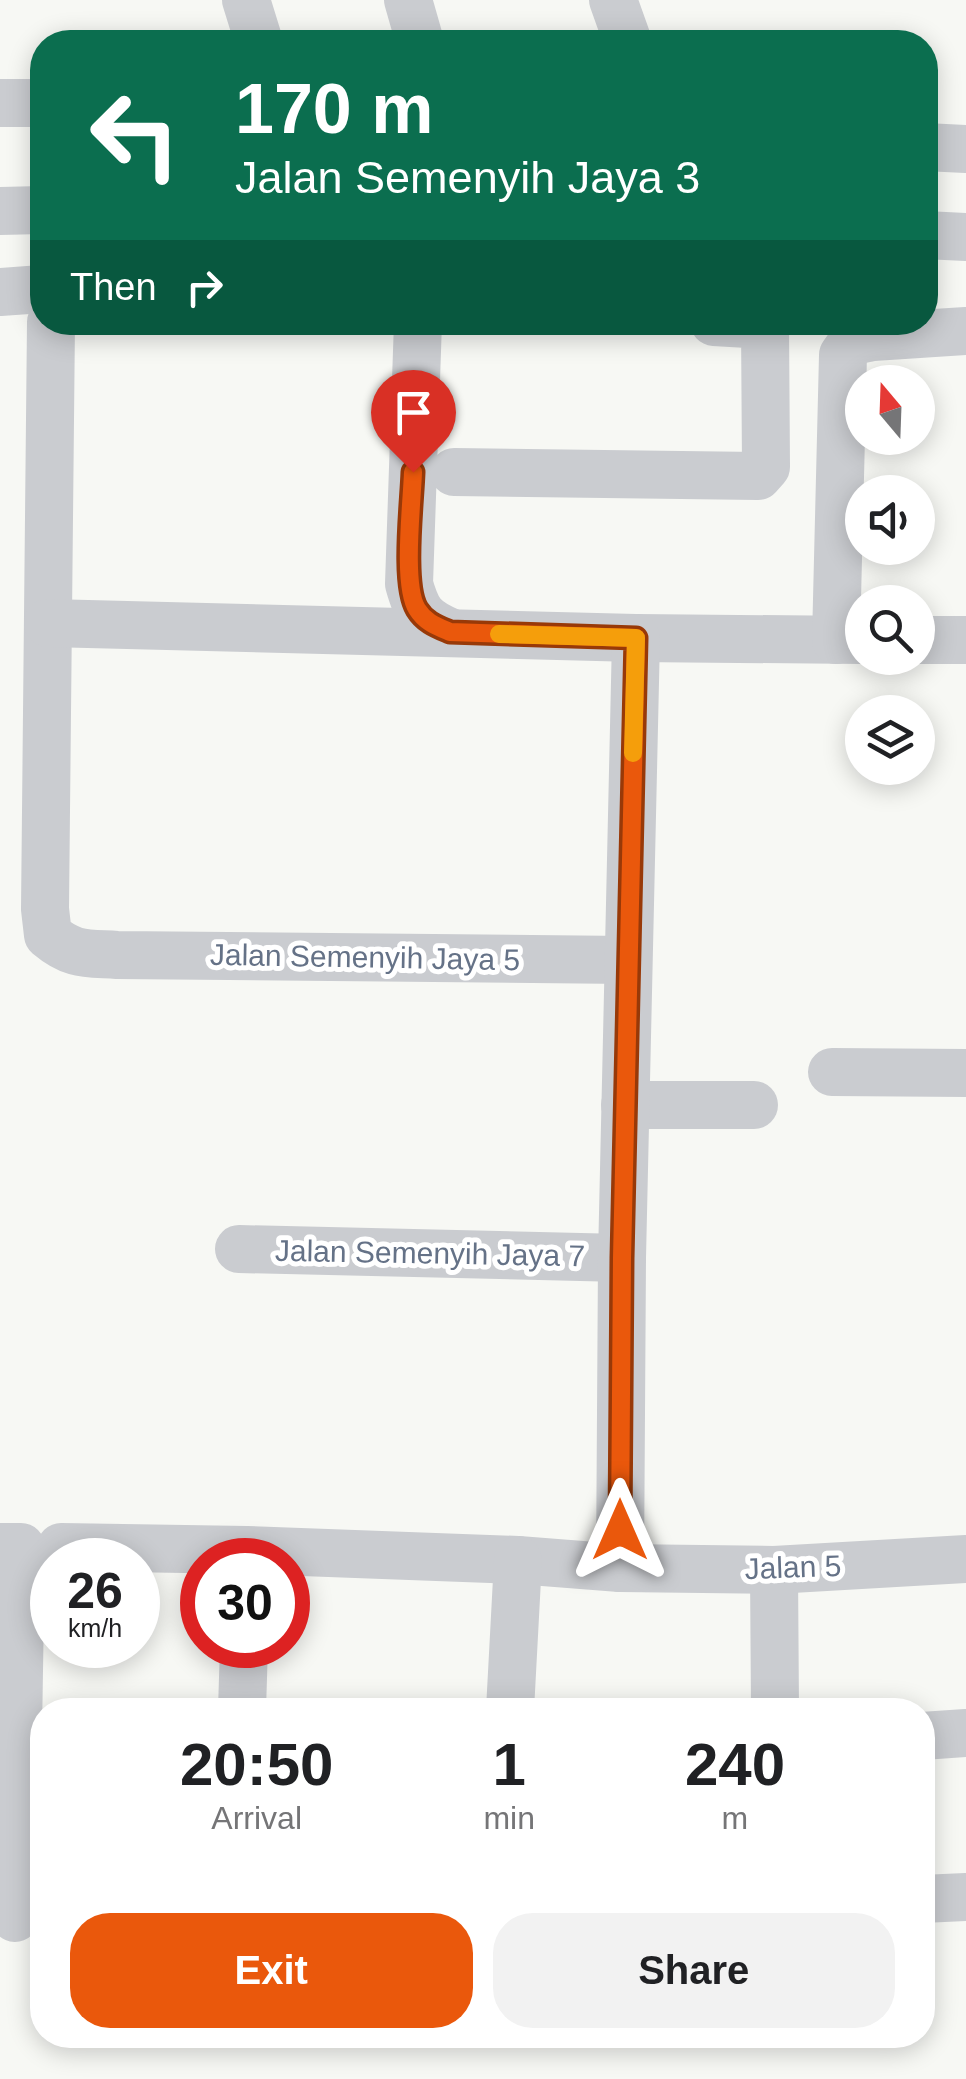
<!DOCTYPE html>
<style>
:root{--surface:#fff;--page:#f2f2f2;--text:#202124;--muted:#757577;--accent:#ea580c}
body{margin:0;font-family:Arial,sans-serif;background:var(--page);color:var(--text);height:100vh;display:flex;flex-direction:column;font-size:38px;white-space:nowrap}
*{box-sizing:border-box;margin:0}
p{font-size:32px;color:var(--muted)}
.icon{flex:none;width:55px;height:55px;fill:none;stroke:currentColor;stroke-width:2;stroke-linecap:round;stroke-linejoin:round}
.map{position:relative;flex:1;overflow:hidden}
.sheet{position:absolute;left:30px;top:1698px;width:905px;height:350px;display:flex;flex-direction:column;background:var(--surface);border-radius:40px;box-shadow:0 5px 25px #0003}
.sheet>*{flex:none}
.top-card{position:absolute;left:30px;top:30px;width:908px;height:305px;border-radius:40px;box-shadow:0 5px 25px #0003;background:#0b6e4f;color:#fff;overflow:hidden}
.needle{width:65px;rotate:341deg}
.tools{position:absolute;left:845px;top:365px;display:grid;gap:20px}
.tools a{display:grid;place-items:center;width:90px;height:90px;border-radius:50%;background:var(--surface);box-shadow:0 5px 25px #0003;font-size:50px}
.speed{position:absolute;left:30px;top:1538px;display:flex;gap:20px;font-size:50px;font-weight:700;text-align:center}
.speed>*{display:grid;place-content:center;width:130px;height:130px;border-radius:50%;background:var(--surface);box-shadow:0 5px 25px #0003;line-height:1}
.speed small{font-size:25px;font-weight:400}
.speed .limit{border:15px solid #d22;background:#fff;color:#111}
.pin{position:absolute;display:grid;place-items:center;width:85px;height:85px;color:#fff;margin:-102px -42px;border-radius:50% 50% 50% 0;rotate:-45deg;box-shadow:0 0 10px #0007}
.pin .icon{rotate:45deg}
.me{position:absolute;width:110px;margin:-55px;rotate:0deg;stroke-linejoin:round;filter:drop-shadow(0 0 8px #0008)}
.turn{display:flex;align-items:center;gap:35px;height:210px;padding:0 40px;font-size:45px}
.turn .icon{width:130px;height:130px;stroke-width:2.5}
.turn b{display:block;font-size:70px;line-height:85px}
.then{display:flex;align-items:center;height:95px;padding:0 40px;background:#0003;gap:20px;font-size:38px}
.eta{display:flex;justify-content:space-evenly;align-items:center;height:170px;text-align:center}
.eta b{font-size:60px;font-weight:700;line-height:70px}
.button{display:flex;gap:20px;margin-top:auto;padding:20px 40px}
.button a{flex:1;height:115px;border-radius:40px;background:var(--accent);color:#fff;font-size:40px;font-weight:700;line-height:115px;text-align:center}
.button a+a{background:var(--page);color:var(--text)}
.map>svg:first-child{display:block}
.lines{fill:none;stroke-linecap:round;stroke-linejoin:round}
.minor{stroke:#caccd0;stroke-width:48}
.route-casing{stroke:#983908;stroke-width:25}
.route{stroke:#ea580c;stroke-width:18}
.slow{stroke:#f59e0b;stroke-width:18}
.labels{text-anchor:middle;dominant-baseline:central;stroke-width:10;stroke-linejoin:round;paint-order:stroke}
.street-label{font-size:30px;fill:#657287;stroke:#fff}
</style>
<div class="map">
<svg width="966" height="2079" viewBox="0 0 966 2079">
<rect width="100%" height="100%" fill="#f7f8f4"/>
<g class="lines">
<g class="minor">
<polyline points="246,0 259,42"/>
<polyline points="408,0 420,42"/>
<polyline points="613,0 628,42"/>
<polyline points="0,103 42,103"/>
<polyline points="925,147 966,149"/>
<polyline points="0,211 42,210"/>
<polyline points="925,235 966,237"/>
<polyline points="0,292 42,289"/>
<path d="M51,322L45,909L48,935C73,956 86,953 117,955L628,960"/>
<path d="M418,322L409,584C417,612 422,620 450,632"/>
<polyline points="454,472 758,476 766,467 765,325 714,322"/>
<polyline points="48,623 636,638 862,640"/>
<polyline points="836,640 843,355 853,341 873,337 966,331"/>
<polyline points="918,640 966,640"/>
<polyline points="832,1072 966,1073"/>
<polyline points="625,1105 754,1105"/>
<polyline points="239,1249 622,1258"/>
<polyline points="0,1547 21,1547 15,1918"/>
<polyline points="61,1547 247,1550 518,1560 620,1568 774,1570 966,1559"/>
<polyline points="620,1568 622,1258 636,638"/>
<polyline points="774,1570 775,1710"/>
<polyline points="242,1710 244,1645"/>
<polyline points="510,1710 518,1560"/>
<polyline points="922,1736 966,1733"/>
<polyline points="922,1899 966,1897"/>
</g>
</g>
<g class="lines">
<defs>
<path id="route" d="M413,472C412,503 402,585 417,609C425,622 436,626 450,632L636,638L622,1258L620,1530"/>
</defs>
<use href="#route" class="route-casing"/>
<use href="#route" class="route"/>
<polyline class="slow" points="499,634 636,638 633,753"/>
</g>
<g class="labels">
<g class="street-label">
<text transform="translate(365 957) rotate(1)">Jalan Semenyih Jaya 5</text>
<text transform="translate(430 1253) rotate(1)">Jalan Semenyih Jaya 7</text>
<text transform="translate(793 1567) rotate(-2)">Jalan 5</text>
</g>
</g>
</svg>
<div class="tools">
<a><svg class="needle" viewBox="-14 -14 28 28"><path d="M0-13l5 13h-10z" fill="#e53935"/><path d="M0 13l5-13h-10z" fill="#757577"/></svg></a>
<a><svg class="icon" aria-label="sound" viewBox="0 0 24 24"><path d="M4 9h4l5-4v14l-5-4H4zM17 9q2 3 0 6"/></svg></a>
<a><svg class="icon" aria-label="search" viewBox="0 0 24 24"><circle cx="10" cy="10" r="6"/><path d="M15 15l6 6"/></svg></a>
<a><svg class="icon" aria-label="layers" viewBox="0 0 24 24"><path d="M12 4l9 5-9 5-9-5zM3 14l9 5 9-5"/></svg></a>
</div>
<div class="speed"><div>26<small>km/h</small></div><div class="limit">30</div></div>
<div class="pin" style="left:413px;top:472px;background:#d93025"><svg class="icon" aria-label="arrive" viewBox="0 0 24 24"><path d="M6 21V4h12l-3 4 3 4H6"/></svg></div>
<svg class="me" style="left:620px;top:1530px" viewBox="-20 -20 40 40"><path d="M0-17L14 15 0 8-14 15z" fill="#ea580c" stroke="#fff" stroke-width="4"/></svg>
<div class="top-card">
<div class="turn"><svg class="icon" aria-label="left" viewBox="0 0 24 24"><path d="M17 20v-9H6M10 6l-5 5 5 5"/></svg><div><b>170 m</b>Jalan Semenyih Jaya 3</div></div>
<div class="then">Then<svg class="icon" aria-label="right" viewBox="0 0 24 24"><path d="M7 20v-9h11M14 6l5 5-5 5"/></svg></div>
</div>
<section class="sheet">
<div class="eta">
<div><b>20:50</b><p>Arrival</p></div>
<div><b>1</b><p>min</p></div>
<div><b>240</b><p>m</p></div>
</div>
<div class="button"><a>Exit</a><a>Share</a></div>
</section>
</div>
